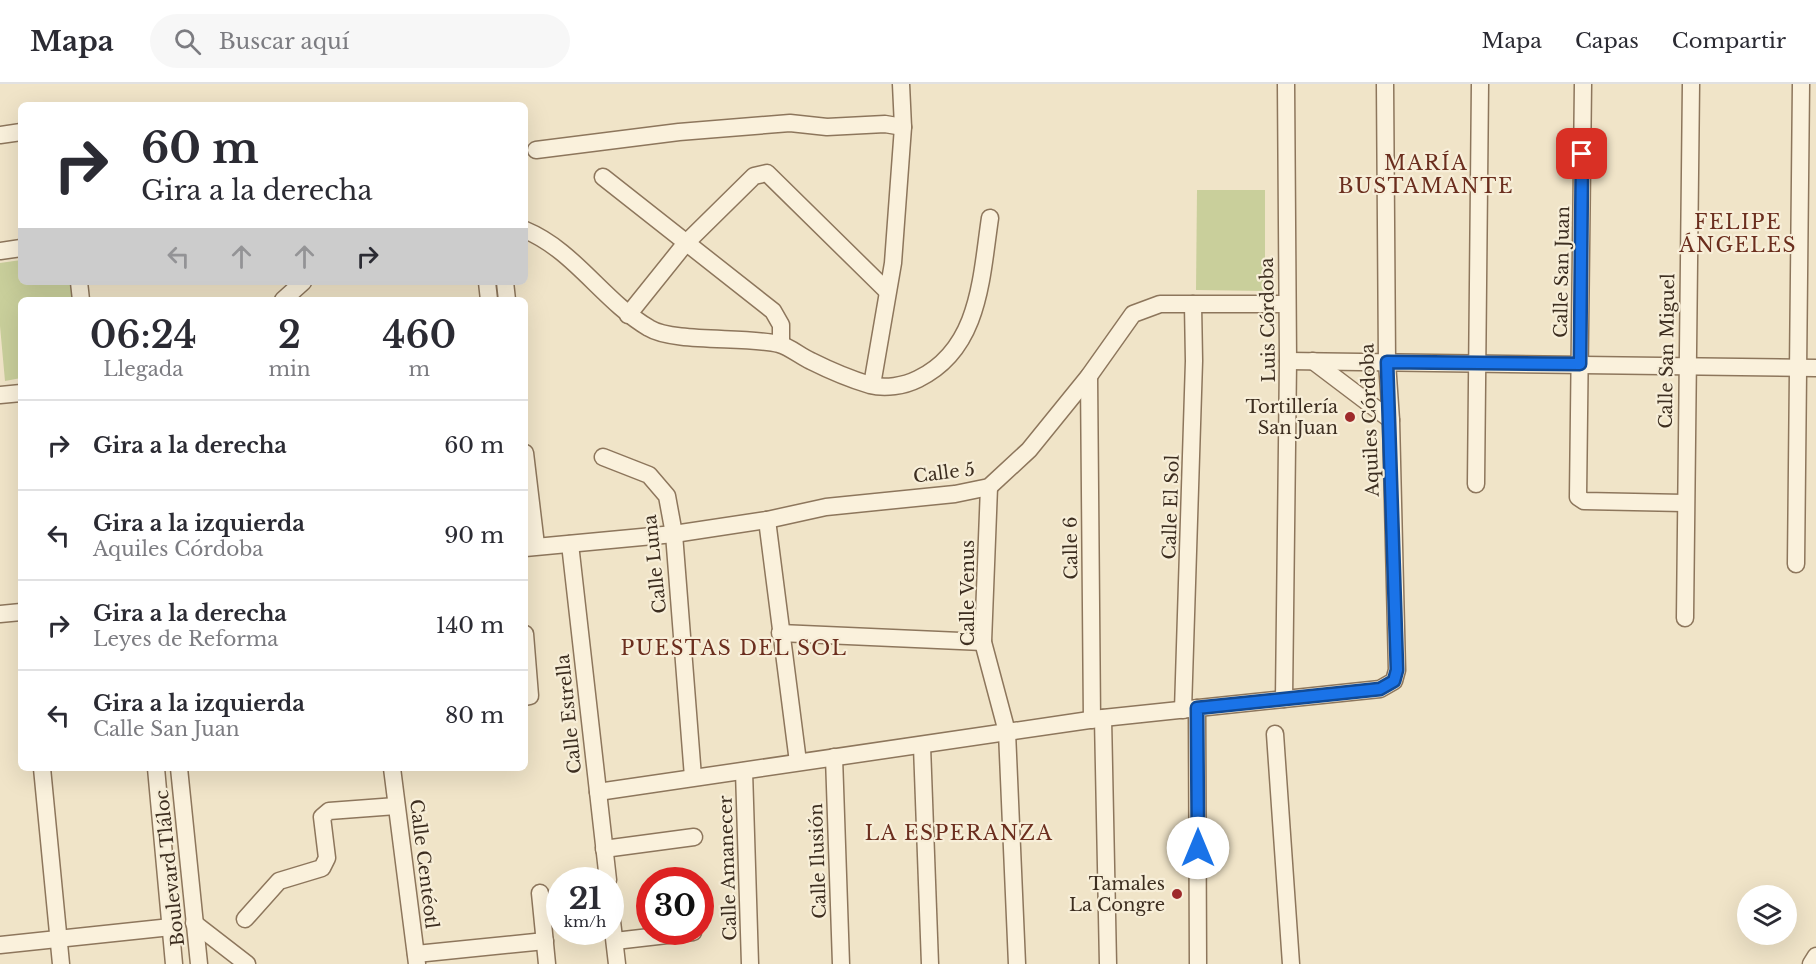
<!DOCTYPE html>
<html lang="es">
<meta charset="utf-8">
<style>
:root{--surface:#fff;--page:#f7f7f7;--text:#2b2b33;--muted:#7c7c81;--line:#e1e1e2}
body{margin:0;font-family:"Libre Baskerville",serif;background:var(--page);color:var(--text);height:100vh;display:flex;flex-direction:column;font-size:22px;white-space:nowrap}
*{box-sizing:border-box;margin:0}
p{font-size:20px;color:var(--muted)}
.icon{flex:none;width:33px;height:33px;fill:none;stroke:currentColor;stroke-width:2;stroke-linecap:round;stroke-linejoin:round}
.map{position:relative;flex:1;overflow:hidden}
.details{position:absolute;left:18px;top:213px;width:510px;height:474px;display:flex;flex-direction:column;background:var(--surface);border-radius:9px;box-shadow:0 6px 24px #0002}
.details>*{flex:none}
.guide{position:absolute;left:18px;top:18px;width:510px;height:183px;border-radius:9px;box-shadow:0 6px 24px #0002;background:#fff;color:var(--text);overflow:hidden}
.tools{position:absolute;left:1737px;top:801px;display:grid;gap:12px}
.tools a{display:grid;place-items:center;width:60px;height:60px;border-radius:50%;background:var(--surface);box-shadow:0 6px 24px #0002;font-size:30px}
.speed{position:absolute;left:546px;top:783px;display:flex;gap:12px;font-size:30px;font-weight:700;text-align:center}
.speed>*{display:grid;place-content:center;width:78px;height:78px;border-radius:50%;background:var(--surface);box-shadow:0 6px 24px #0002;line-height:1}
.speed small{font-size:15px;font-weight:400}
.speed .limit{border:9px solid #d22;background:#fff;color:#111}
.pin{position:absolute;display:grid;place-items:center;width:51px;height:51px;color:#fff;margin:-26px;border-radius:12px;box-shadow:0 3px 9px #0006}
.me{position:absolute;width:66px;margin:-33px;rotate:0deg;stroke-linejoin:round;filter:drop-shadow(0 0 4px #0008)}
.turn{display:flex;align-items:center;gap:21px;height:126px;padding:0 24px;font-size:27px}
.turn .icon{width:78px;height:78px;stroke-width:2.5}
.turn b{display:block;font-size:42px;line-height:51px}
.lanes{display:flex;align-items:center;height:57px;padding:0 24px;background:#0003;justify-content:center;gap:30px;direction:ltr}
.lanes .off{opacity:.35}
.eta{display:flex;justify-content:space-evenly;align-items:center;height:102px;text-align:center}
.eta b{font-size:36px;font-weight:600;line-height:42px}
ul{padding:0;list-style:none}
li{display:flex;align-items:center;gap:18px;height:90px;padding:0 24px;border-top:2px solid var(--line)}
li div{flex:1}
li b{display:block;font-size:22px}
li em{font-style:normal}
header{display:flex;align-items:center;gap:36px;box-sizing:border-box;height:84px;padding:0 30px;background:var(--surface);border-bottom:2px solid var(--line)}
header strong{font-size:28px}
nav{display:flex;gap:33px;margin-inline-start:auto;font-size:21px}
.search{width:420px;height:54px;background:var(--page);display:flex;align-items:center;gap:15px;box-sizing:border-box;padding:0 21px;border-radius:33px;color:var(--muted);font-size:22px}
.map>svg:first-child{display:block}
.green{fill:#c9cf9b}
.lines{fill:none;stroke-linecap:round;stroke-linejoin:round}
.minor-casing{stroke:#8d765c;stroke-width:19}
.minor{stroke:#faf1dc;stroke-width:16}
.route-casing{stroke:#114b97;stroke-width:15}
.route{stroke:#1a73e8;stroke-width:10}
.poi-dot{fill:#9e2a2b;stroke:#f7eed8;stroke-width:2}
.labels{text-anchor:middle;dominant-baseline:central;stroke-width:4.5;stroke-linejoin:round;paint-order:stroke}
.street-label{font-size:18px;fill:#3d2e20;stroke:#f7eed8}
.poi-label{font-size:18px;fill:#3d2e20;stroke:#f7eed8;text-anchor:end}
.neighbourhood-label{font-size:20px;letter-spacing:1.5px;fill:#6b2e1e;stroke:#f7eed8}
</style>
<header>
<strong>Mapa</strong>
<div class="search"><svg class="icon" aria-label="search" viewBox="0 0 24 24"><circle cx="10" cy="10" r="6"/><path d="M15 15l6 6"/></svg>Buscar aquí</div>
<nav><a>Mapa</a><a>Capas</a><a>Compartir</a></nav>
</header>
<div class="map">
<svg width="1816" height="880" viewBox="0 0 1816 880">
<rect width="100%" height="100%" fill="#f0e4c8"/>
<g class="green">
<polygon points="1197,106 1265,106 1265,207 1196,206"/>
<polygon points="21,176 21,198 71,198 72,216 21,216 21,294 5,297 0,242 0,179"/>
</g>
<g class="lines">
<defs>
<g id="minor">
<polyline points="1583,0 1578,413 1584,417 1684,419"/>
<polyline points="0,51 21,48"/>
<polyline points="536,66 679,48 790,39 827,43 885,40 903,43"/>
<polyline points="603,93 773,227 781,241 781,260"/>
<path d="M525,146C574,166 603,217 649,244C673,259 746,252 779,260C790,263 800,272 811,277C829,286 850,295 870,301C885,305 904,302 918,295C980,265 981,194 990,134"/>
<polyline points="0,167 21,164"/>
<polyline points="79,198 81,216"/>
<polyline points="487,198 489,216"/>
<polyline points="505,198 507,216"/>
<polyline points="283,216 303,198"/>
<polyline points="628,231 685,160 754,92 767,89 887,207"/>
<polyline points="1288,277 1816,284"/>
<polyline points="1313,277 1391,336"/>
<polyline points="1089,292 1092,636"/>
<polyline points="872,301 893,179 903,43 901,0"/>
<polyline points="0,311 21,309"/>
<polyline points="525,369 536,461"/>
<polyline points="603,373 649,391 667,412 674,450 693,693"/>
<polyline points="1476,400 1480,0"/>
<polyline points="989,403 983,558 1007,648 1017,880"/>
<polyline points="767,436 798,678"/>
<polyline points="570,460 608,796"/>
<polyline points="525,464 674,450 767,436 826,423 955,410 989,403 1029,366 1089,292 1133,230 1160,220 1287,220"/>
<polyline points="1796,480 1801,0"/>
<polyline points="0,530 21,528"/>
<polyline points="1685,534 1691,0"/>
<polyline points="780,549 983,558"/>
<polyline points="525,550 530,612 525,613"/>
<polyline points="1284,615 1288,277 1286,0"/>
<polyline points="1197,624 1198,880"/>
<polyline points="1183,626 1194,277 1193,220"/>
<polyline points="1103,634 1108,880"/>
<polyline points="1275,650 1291,880"/>
<polyline points="922,662 930,880"/>
<polyline points="834,673 841,880"/>
<polyline points="42,684 61,880"/>
<polyline points="156,684 174,880"/>
<polyline points="179,684 199,880"/>
<polyline points="392,684 417,880"/>
<polyline points="744,687 750,880"/>
<polyline points="598,708 1103,634 1380,605 1394,597 1397,586 1391,336 1387,278 1385,0"/>
<polyline points="604,765 694,753"/>
<polyline points="540,809 547,880"/>
<polyline points="610,820 617,880"/>
<polyline points="245,835 279,797 322,784 327,774 322,733 329,727 396,722"/>
<polyline points="194,839 247,880"/>
<polyline points="615,857 693,848"/>
<polyline points="0,861 171,843"/>
<polyline points="416,870 545,857"/>
<polyline points="1811,880 1816,872"/>
</g>
</defs>
<use href="#minor" class="minor-casing"/>
<use href="#minor" class="minor"/>
</g>
<g class="lines">
<defs>
<polyline id="route" points="1198,764 1197,624 1380,605 1394,597 1397,586 1387,278 1580,280 1582,70"/>
</defs>
<use href="#route" class="route-casing"/>
<use href="#route" class="route"/>
</g>
<g class="poi-dot">
<circle cx="1350" cy="333" r="6"/>
<circle cx="1177" cy="810" r="6"/>
</g>
<g class="labels">
<g class="street-label">
<text transform="translate(1562 188) rotate(-89)">Calle San Juan</text>
<text transform="translate(1268 236) rotate(-91)">Luis Córdoba</text>
<text transform="translate(1667 267) rotate(-89)">Calle San Miguel</text>
<text transform="translate(1370 336) rotate(-92)">Aquiles Córdoba</text>
<text transform="translate(944 389) rotate(-7)">Calle 5</text>
<text transform="translate(1171 423) rotate(-88)">Calle El Sol</text>
<text transform="translate(1071 464) rotate(-91)">Calle 6</text>
<text transform="translate(655 480) rotate(-96)">Calle Luna</text>
<text transform="translate(968 509) rotate(-90)">Calle Venus</text>
<text transform="translate(569 630) rotate(-96)">Calle Estrella</text>
<text transform="translate(818 777) rotate(-92)">Calle Ilusión</text>
<text transform="translate(424 780) rotate(83)">Calle Centéotl</text>
<text transform="translate(170 784) rotate(-96)">Boulevard Tláloc</text>
<text transform="translate(728 784) rotate(-92)">Calle Amanecer</text>
</g>
<g class="poi-label">
<text x="1338" y="323">Tortillería<tspan x="1338" dy="21">San Juan</tspan></text>
<text x="1165" y="800">Tamales<tspan x="1165" dy="21">La Congre</tspan></text>
</g>
<g class="neighbourhood-label">
<text x="1426" y="79">MARÍA<tspan x="1426" dy="23">BUSTAMANTE</tspan></text>
<text x="1738" y="138">FELIPE<tspan x="1738" dy="23">ÁNGELES</tspan></text>
<text x="734" y="564">PUESTAS DEL SOL</text>
<text x="959" y="749">LA ESPERANZA</text>
</g>
</g>
</svg>
<div class="tools">
<a><svg class="icon" aria-label="layers" viewBox="0 0 24 24"><path d="M12 4l9 5-9 5-9-5zM3 14l9 5 9-5"/></svg></a>
</div>
<div class="speed"><div>21<small>km/h</small></div><div class="limit">30</div></div>
<div class="pin" style="left:1582px;top:70px;background:#d93025"><svg class="icon" aria-label="arrive" viewBox="0 0 24 24"><path d="M6 21V4h12l-3 4 3 4H6"/></svg></div>
<svg class="me" style="left:1198px;top:764px" viewBox="-20 -20 40 40"><circle r="19" fill="#fff"/><path d="M0-13L10 11 0 6-10 11z" fill="#1a73e8"/></svg>
<div class="guide">
<div class="turn"><svg class="icon" aria-label="right" viewBox="0 0 24 24"><path d="M7 20v-9h11M14 6l5 5-5 5"/></svg><div><b>60 m</b>Gira a la derecha</div></div>
<div class="lanes"><svg class="icon off" aria-label="left" viewBox="0 0 24 24"><path d="M17 20v-9H6M10 6l-5 5 5 5"/></svg><svg class="icon off" aria-label="ahead" viewBox="0 0 24 24"><path d="M12 20V5M6 11l6-6 6 6"/></svg><svg class="icon off" aria-label="ahead" viewBox="0 0 24 24"><path d="M12 20V5M6 11l6-6 6 6"/></svg><svg class="icon" aria-label="right" viewBox="0 0 24 24"><path d="M7 20v-9h11M14 6l5 5-5 5"/></svg></div>
</div>
<section class="details">
<div class="eta">
<div><b>06:24</b><p>Llegada</p></div>
<div><b>2</b><p>min</p></div>
<div><b>460</b><p>m</p></div>
</div>
<ul>
<li><svg class="icon" aria-label="right" viewBox="0 0 24 24"><path d="M7 20v-9h11M14 6l5 5-5 5"/></svg><div><b>Gira a la derecha</b></div><em>60 m</em></li>
<li><svg class="icon" aria-label="left" viewBox="0 0 24 24"><path d="M17 20v-9H6M10 6l-5 5 5 5"/></svg><div><b>Gira a la izquierda</b><p>Aquiles Córdoba</p></div><em>90 m</em></li>
<li><svg class="icon" aria-label="right" viewBox="0 0 24 24"><path d="M7 20v-9h11M14 6l5 5-5 5"/></svg><div><b>Gira a la derecha</b><p>Leyes de Reforma</p></div><em>140 m</em></li>
<li><svg class="icon" aria-label="left" viewBox="0 0 24 24"><path d="M17 20v-9H6M10 6l-5 5 5 5"/></svg><div><b>Gira a la izquierda</b><p>Calle San Juan</p></div><em>80 m</em></li>
</ul>
</section>
</div>
